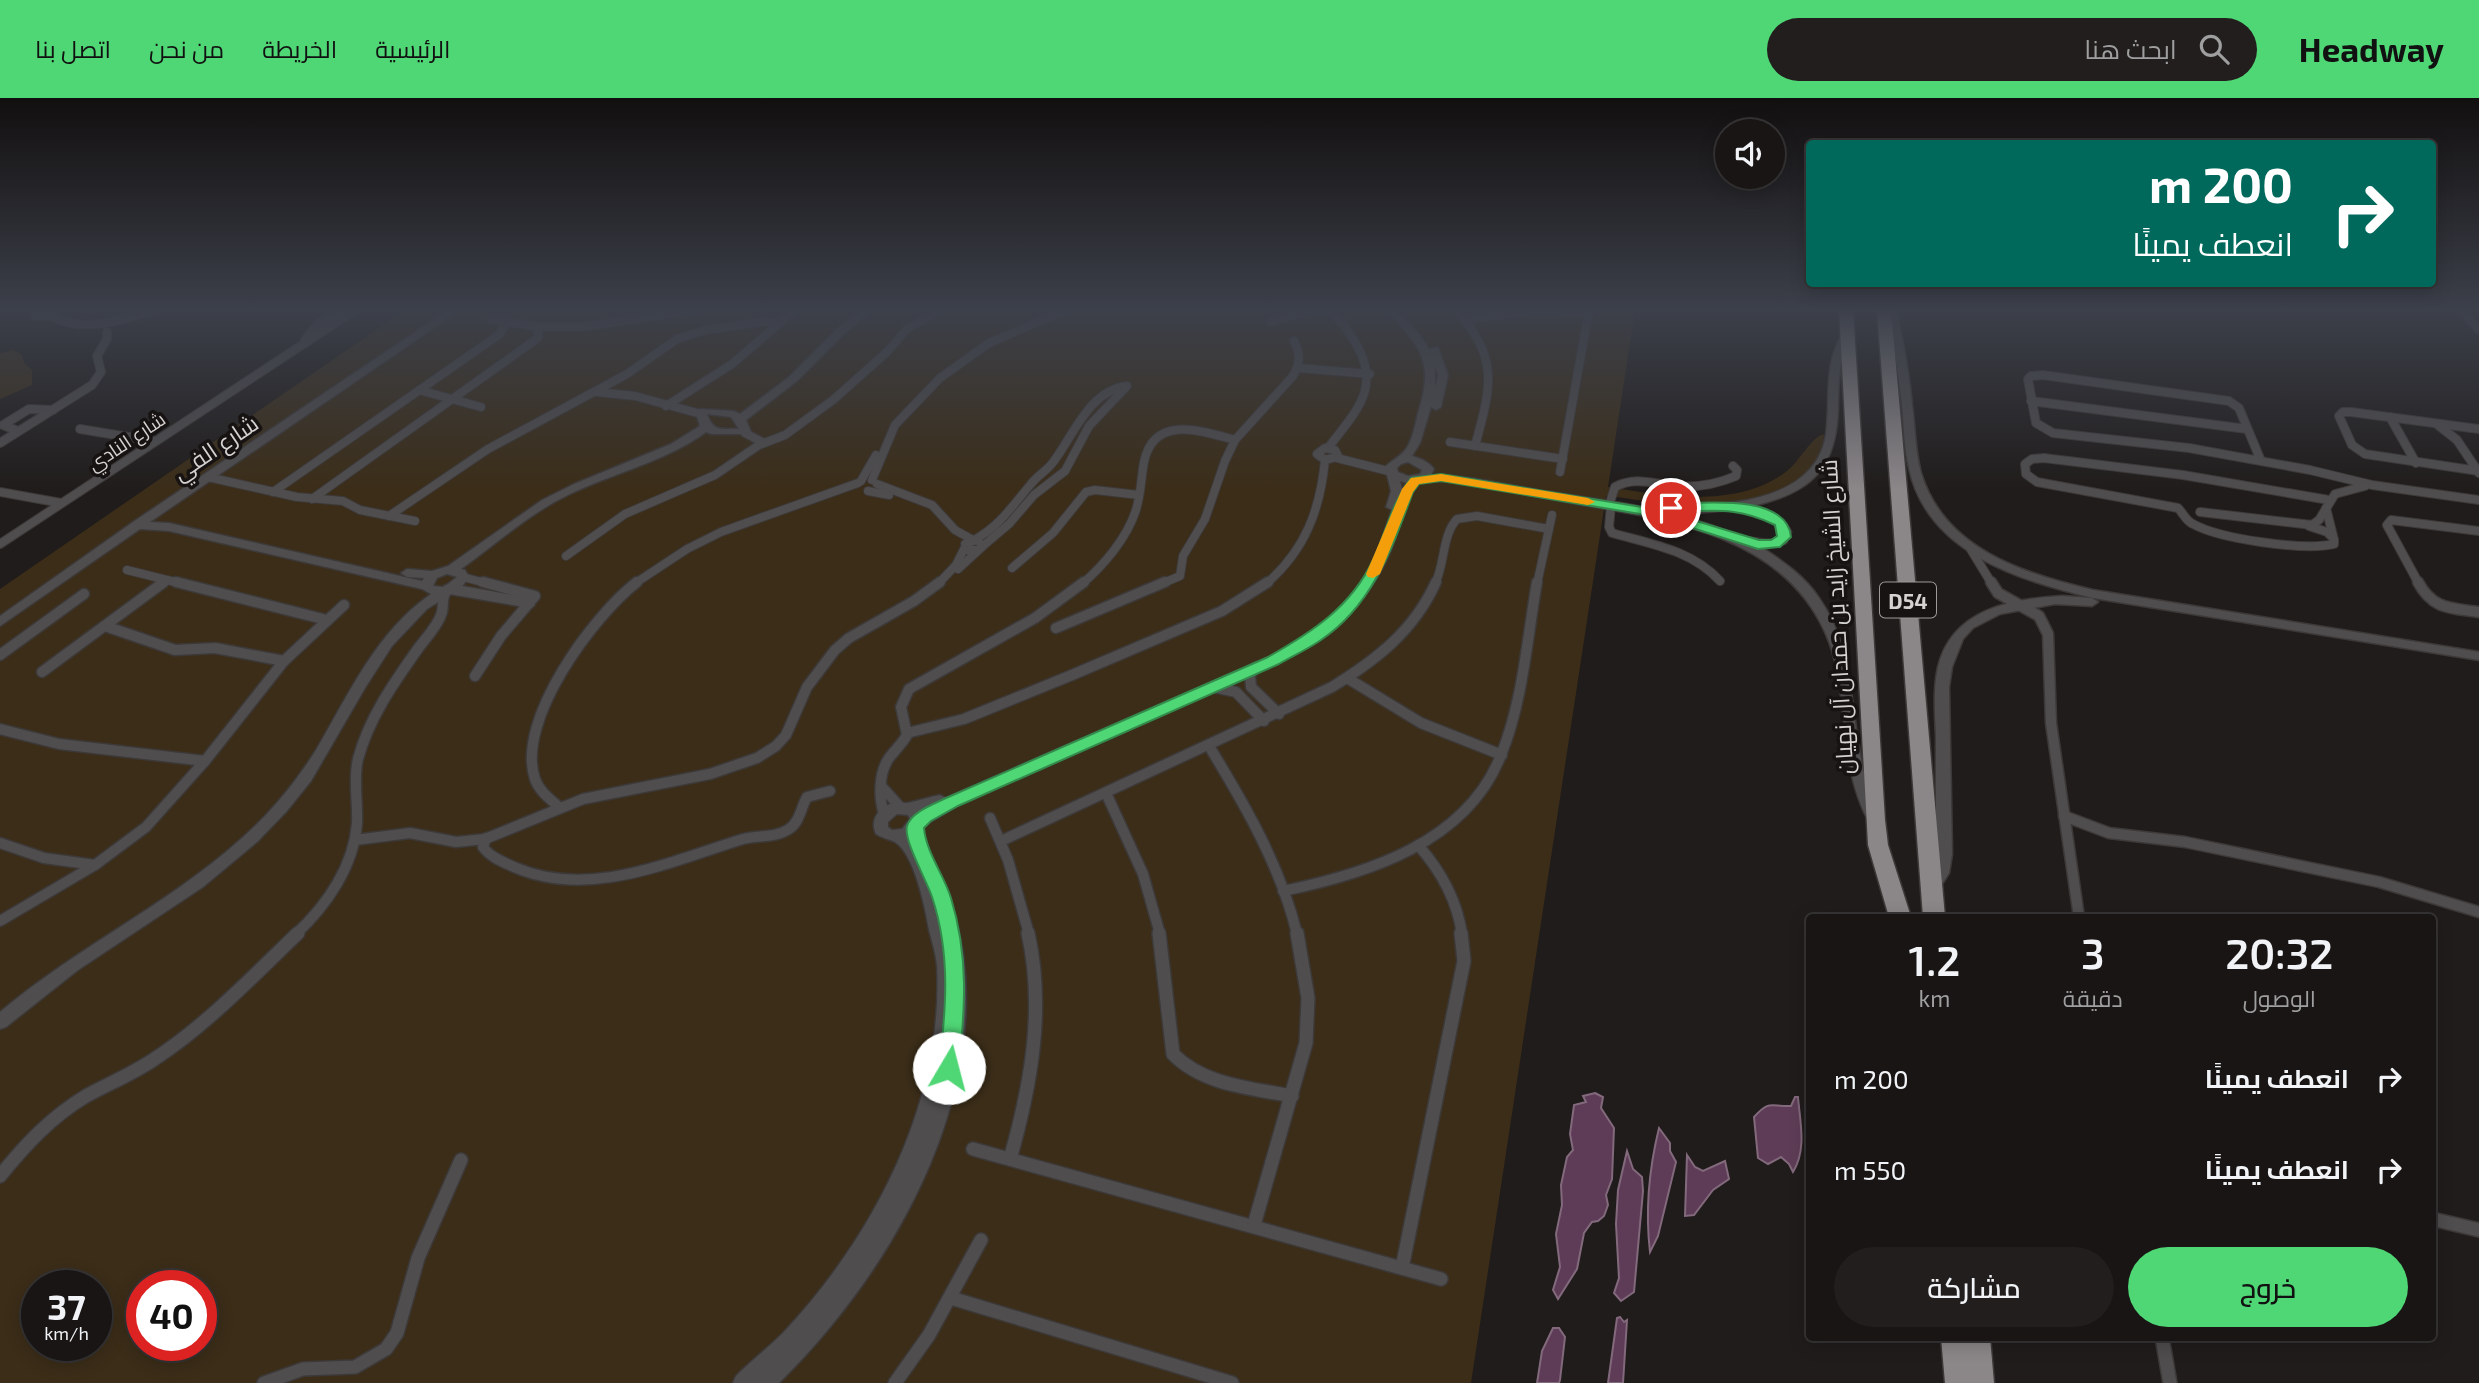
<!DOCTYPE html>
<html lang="ar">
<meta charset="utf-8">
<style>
:root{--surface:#181514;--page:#211e1d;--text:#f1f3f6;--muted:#9f9fa0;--line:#363434;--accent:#4fd675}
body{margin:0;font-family:"Exo 2",Cairo,sans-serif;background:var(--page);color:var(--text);direction:rtl;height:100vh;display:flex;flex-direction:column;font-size:26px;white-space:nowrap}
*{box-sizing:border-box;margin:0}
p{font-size:23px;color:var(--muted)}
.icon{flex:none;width:38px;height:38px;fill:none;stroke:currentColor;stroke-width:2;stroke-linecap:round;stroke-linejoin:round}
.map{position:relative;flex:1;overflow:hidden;direction:ltr}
.drawer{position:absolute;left:1806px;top:816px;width:630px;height:427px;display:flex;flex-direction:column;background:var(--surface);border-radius:7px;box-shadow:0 4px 18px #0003,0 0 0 2px var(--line);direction:rtl}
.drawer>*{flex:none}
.banner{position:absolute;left:1806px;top:42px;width:630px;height:147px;border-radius:7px;box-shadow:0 4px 18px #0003,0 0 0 2px var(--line);direction:rtl;background:#00695c;color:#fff;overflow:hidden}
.tools{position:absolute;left:1715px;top:21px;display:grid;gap:14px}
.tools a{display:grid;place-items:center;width:70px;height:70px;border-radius:50%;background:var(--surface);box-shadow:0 4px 18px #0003,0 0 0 2px var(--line);font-size:35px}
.speed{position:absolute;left:21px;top:1172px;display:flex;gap:14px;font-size:35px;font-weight:700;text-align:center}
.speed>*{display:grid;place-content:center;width:91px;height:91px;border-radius:50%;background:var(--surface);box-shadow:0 4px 18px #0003,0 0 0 2px var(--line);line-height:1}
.speed small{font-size:18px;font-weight:400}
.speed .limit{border:10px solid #d22;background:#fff;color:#111}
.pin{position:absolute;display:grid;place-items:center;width:60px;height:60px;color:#fff;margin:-30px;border:4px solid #fff;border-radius:50%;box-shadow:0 2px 7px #0007}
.me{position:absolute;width:77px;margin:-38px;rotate:8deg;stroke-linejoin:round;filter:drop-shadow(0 0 5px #0008)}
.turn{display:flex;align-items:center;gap:24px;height:147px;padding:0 28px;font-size:32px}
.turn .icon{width:91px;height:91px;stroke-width:2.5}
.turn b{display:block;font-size:49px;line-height:60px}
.eta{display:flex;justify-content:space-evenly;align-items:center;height:119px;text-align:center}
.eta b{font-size:42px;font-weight:600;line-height:49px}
.primary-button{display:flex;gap:14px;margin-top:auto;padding:14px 28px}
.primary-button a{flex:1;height:80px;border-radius:42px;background:var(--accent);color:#111;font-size:28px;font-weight:600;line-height:80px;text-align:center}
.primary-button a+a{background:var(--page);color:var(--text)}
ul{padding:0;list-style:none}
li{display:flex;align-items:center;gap:21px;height:91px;padding:0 28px}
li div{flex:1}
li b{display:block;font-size:26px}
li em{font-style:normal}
header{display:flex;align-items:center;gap:42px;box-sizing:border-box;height:98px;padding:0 35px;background:var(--accent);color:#111}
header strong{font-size:33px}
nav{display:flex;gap:38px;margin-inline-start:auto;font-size:24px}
.search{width:490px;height:63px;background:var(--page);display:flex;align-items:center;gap:18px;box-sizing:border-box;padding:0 24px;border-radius:38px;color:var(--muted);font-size:26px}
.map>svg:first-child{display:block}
.green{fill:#3b2d18;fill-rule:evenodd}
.water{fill:#5e3c57;stroke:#82697c;stroke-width:2}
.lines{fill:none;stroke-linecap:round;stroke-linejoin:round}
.minor-far2-casing{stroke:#3d3938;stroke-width:10}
.minor-far1-casing{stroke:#3d3938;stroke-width:13}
.minor-casing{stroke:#3d3938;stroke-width:16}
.tertiary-casing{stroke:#3d3938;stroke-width:3}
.trunk-casing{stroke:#3d3938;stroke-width:3}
.minor-far2{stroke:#4f4d4e;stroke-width:8}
.minor-far1{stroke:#4f4d4e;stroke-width:10}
.minor{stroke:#4f4d4e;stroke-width:13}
.tertiary{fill:#4f4d4e;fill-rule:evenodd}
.trunk{fill:#8b8688;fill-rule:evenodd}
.route{fill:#4fd675;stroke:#338b4c;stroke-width:2}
.slow{fill:#f59e0b}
.labels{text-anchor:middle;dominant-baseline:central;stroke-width:7;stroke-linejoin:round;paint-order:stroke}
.far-street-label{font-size:19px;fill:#d5d2d2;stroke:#171312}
.shield{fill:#171312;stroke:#9c9998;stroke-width:2}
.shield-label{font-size:21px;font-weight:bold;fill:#d5d2d2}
.street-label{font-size:23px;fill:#d5d2d2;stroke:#171312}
</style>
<header>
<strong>Headway</strong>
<div class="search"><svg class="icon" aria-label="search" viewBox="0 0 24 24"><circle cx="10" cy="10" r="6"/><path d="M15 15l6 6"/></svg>ابحث هنا</div>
<nav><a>الرئيسية</a><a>الخريطة</a><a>من نحن</a><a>اتصل بنا</a></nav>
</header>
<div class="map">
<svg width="2479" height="1285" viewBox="0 0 2479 1285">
<rect width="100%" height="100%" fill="#201c1b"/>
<g class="green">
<path d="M405,212H1635L1608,389C1666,398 1737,411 1787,373C1799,364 1812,338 1824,336C1820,405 1717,411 1665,406C1645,404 1625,399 1606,398L1471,1285H0V491ZM37,1188H96V1248H37ZM142,1188H201V1248H142Z"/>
<polygon points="14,252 22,257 24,265 32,272 32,287 0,301 0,255"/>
</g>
<g class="water">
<polygon points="1595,995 1603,999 1601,1010 1614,1030 1612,1081 1606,1097 1608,1107 1604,1118 1598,1123 1592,1124 1584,1135 1577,1171 1558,1201 1553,1192 1560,1169 1556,1136 1562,1107 1561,1087 1567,1059 1573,1052 1570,1036 1574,1007 1586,1004 1583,998"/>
<path d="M1795,999H1798C1800,1024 1807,1051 1793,1074L1789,1066L1781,1059L1768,1066L1758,1060L1754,1019C1770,1001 1771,1009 1791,1008Z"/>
<path d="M1659,1030L1670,1045V1053L1676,1064L1658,1138L1650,1154C1645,1112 1649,1071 1659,1030Z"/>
<polygon points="1627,1053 1633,1071 1642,1079 1643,1093 1634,1194 1621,1203 1614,1195 1619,1180 1616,1126 1618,1092"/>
<polygon points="1687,1057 1695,1069 1703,1073 1725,1063 1729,1081 1713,1092 1694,1117 1685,1118"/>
<polygon points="1620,1219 1624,1224 1627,1222 1623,1285 1608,1285 1617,1220"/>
<polygon points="1553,1230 1559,1230 1565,1239 1560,1282 1559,1285 1537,1285 1542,1253"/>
</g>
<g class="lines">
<defs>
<g id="minor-far2">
<polyline points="39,212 34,218 44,218 55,212"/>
<path d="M1456,212C1500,261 1491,289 1475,348"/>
<path d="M49,217C82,236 122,222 156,212"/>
<polyline points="491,221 538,229 582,229 697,212"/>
<polyline points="1466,221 1530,214 1590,215"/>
<path d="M1270,224L1315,212L1331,214C1341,222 1348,233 1355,244C1383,290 1355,314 1328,350"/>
<polyline points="305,242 318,225 346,212"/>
<polyline points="1298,270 1370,276"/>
<polyline points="419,292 481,309"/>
<polyline points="597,294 635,298 701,316"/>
<polyline points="2031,303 2247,331"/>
<polyline points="666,308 732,266 795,212"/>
<polyline points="2390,319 2416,365"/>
<polyline points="2438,327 2457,342 2479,375"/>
<polyline points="80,331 153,343"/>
<polyline points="2479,331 2351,314 2343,314 2339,318 2352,347 2365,356 2479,373"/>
<polyline points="18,333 3,327 29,311 53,312"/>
<polyline points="745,335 764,345"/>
<polyline points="1450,344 1563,361"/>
<polyline points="0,345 92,287 101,274 97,258 107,241 107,234"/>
<path d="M1325,350L1335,352L1338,358C1329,362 1324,363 1317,356Z"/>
<polyline points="1337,360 1392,374"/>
<polyline points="2261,363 2239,310 2229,303 2043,277 2031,278 2028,281 2036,325 2053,335 2189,350 2310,372 2372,387 2479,402"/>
<polyline points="1560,374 1589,212"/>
<polyline points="208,379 297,399 343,403 360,412 415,423"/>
<polyline points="872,382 895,327 940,280 989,245 1066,212"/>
<polyline points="861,383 876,357"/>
<polyline points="877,386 932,407 955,432 973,442"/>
<polyline points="868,393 889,397"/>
<polyline points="0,394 61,405"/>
<polyline points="273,394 500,236 507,222"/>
<polyline points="312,401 538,240 538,229"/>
<path d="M1611,401L1615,389C1635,378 1654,386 1675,388C1696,390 1717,386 1736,378L1737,372L1733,368"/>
<path d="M1611,407L1609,429L1612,435C1651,446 1692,452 1720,483"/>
<polyline points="2326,410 2333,438"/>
<polyline points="2200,414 2312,427 2319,422 2335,396 2365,388"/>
<polyline points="389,418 488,351 627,276 677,241 706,232 761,224 780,225"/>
<path d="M2309,428L2327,434L2334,441V446C2304,453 2220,441 2193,426C2186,423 2183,415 2178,410L2037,384L2026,376L2025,366L2032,361L2044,360L2183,377L2329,402"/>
<path d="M974,442C1000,428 1013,407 1031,386C1038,377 1048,372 1054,363C1074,336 1090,292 1127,288L1089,328L1065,373L1034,397L1009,426L983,448"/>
<polyline points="0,446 355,212"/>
<polyline points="1970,450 1992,486"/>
<polyline points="566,458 625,416 715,377 759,347 785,337 833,302 887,254 907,231 940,212"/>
<polyline points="1012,470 1053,435 1086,394 1095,392 1139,397"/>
<polyline points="958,471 983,448 977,442 965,446 966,452 978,452"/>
<polyline points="127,472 183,486"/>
<polyline points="463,479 489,486"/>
<polyline points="162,486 167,482"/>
<polyline points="634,486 687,451 721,434 858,385"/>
<polyline points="938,486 956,467 964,451"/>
<path d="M1082,486C1104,467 1127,440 1136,412C1141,396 1141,380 1144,364C1154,316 1202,333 1235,342"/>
<path d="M1161,486L1180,478L1183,458L1205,421L1225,363L1235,342L1293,278C1300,265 1301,257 1294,243"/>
<path d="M1266,486C1305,452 1320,413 1325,362"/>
<path d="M1435,486C1445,466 1442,437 1457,421L1477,418L1549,431"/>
<polyline points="1537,486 1552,417"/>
<polyline points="2419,486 2387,427 2391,422 2479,433"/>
</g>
<g id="minor-far1">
<polyline points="176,484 327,522"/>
<polyline points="1991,484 1998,495 2039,518 2048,536 2051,625 2079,819"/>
<path d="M2418,484C2433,512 2451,510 2479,514"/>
<polyline points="450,491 530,505"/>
<polyline points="105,528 175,552 215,550 284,563"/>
<polyline points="1056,530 1165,484"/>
<polyline points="0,557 84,496"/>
<polyline points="1255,570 1250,577 1251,589 1279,616"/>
<polyline points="42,574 164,484"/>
<polyline points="475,578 501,538 535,498 483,484"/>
<polyline points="1347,580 1421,625 1502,657"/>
<polyline points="1213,589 1236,594 1264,623"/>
<polyline points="0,631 59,646 205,663"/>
<polyline points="907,635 964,621 1072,577 1222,513 1268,484"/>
<path d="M1209,648C1245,707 1281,769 1297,836"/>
<polyline points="883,690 901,710"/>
<polyline points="1106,695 1143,776 1160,836"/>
<path d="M559,709C550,701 539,693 535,681C515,623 593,518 637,484"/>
<path d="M884,717C879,700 878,676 889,660C895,652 902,646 907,637L901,609L909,591L1035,520L1084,484"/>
<polyline points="2064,718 2109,735 2185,744 2379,784 2479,814"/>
<polyline points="990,720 1008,762 1029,836"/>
<path d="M486,740L483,749C490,759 503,764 514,769C589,802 671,763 743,741C758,737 776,740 789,731C800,724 801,709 807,699L830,693"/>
<polyline points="355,742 410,735 456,744 485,741 583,701 710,676 757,660 776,648 786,637 807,589 835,552 849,540 914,503 940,484"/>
<path d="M1001,743L1332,589C1376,562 1414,533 1436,484"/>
<polyline points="0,745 44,760 95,767"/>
<path d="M1418,747C1441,773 1457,802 1462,836"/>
<path d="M1283,793C1366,776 1467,745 1501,657C1523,603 1527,541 1537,484"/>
<polyline points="0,823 95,767 146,729 205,663 284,563 344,507"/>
<path d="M296,836C327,807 354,768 357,725C358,705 353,681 358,661C369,620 393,586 417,552C424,542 437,529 441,517C445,508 440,501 447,492"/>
</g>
<g id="minor">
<path d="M1159,835L1173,956C1203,987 1251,990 1292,998"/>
<polyline points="973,1051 1441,1181"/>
<path d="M1010,1061C1031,987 1045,911 1028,835"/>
<path d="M0,1078C25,1047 51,1019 86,998C108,986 132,976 153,962C207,927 252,879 298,835"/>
<polyline points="2432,1121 2479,1132"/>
<polyline points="1254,1127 1306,945 1308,900 1297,835"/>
<polyline points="1402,1170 1464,863 1461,835"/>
<polyline points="951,1200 1232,1285"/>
<polyline points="2162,1239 2170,1285"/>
<polyline points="264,1285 303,1271 355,1269 386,1251 397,1235 418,1160 461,1062"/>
<polyline points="895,1285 929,1237 981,1142"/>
</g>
<g id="tertiary">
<path d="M448,212H460L150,424L169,425L422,483L424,480L407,479L401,475L407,471L432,473L448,468L542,402L574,386L671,346L700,328L696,315L700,311L734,313L740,316L789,279L836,232L861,212H872L844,236L797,283L746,322L751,334L750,336H712L706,334C665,364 613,375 568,397C529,416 496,446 461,471L465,472L469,479L461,490L427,511L392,548L365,590L311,683L286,714L258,743L203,789L78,872L6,929L0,931V914C84,843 187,798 264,719C283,699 301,676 316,652C349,596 376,534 431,496L422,491L169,433L140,431L0,528V518L133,424ZM707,316L731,319L739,331C721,330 714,335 707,316ZM447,476L457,479L444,489L433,488L437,480Z"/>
<path d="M1387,212H1397L1420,237L1429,251L1438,249L1448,277L1441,309L1436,312L1431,309L1420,345L1412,358C1421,361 1428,363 1434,371L1431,377C1466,377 1503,386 1537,392C1606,403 1680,410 1744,441C1755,437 1765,446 1777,440L1779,434C1758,391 1683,429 1656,409L1662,406C1717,409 1814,407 1826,337C1831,302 1823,268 1842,237H1850L1851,239C1839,260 1838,284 1838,308C1837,370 1812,395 1752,408C1769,412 1783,417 1791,434L1786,445L1764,451C1784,464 1805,479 1819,500C1856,553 1849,615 1864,675C1868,691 1875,705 1881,720L1879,724H1869C1835,661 1852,593 1825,534C1783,440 1674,422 1583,407C1536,399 1489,387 1441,383C1434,383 1427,384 1420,383C1404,404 1400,428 1391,452C1369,505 1328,539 1279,565L957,708L922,729C926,748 935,765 942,784C952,806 959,830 963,855C984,1015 888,1177 779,1285H733L736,1278C751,1263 768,1250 783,1235C874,1138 944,1004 937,868C936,856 932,844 929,832C925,810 915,757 895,744C889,741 882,740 876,736C869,722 880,706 896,705C900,704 904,705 907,705C918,703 929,699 940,697L946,700L1269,559C1310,538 1349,511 1371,469C1380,451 1385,431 1392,412L1386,409L1391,393L1385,369C1392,362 1400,359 1406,351C1413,341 1415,327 1418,315C1435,261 1420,251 1387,212ZM1435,269L1438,277L1435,289ZM1408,364L1422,372L1420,376L1408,378L1398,374L1397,370L1401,366ZM1400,383L1407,385L1402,391ZM897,716L908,717L910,721L902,731L892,732L888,729V724Z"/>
<path d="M1886,212H1896C1903,243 1909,275 1912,307C1915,329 1915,353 1921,375C1944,451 2024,476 2093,492L2479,554V562L2093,500C2019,482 1927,455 1909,370C1904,349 1904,328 1902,306C1898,275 1893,243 1886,212Z"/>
<polygon points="2455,212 2465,212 2479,226 2479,235 2476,234"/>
<path d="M2062,498L2092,500L2098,504L2092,508L2055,506L2000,516L1973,530L1963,541L1952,569L1949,589L1952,756L1949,775L1937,794L1932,796L1927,794L1924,790L1933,774L1936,756C1936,717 1936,678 1936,638C1935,615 1933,591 1938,569C1952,511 2011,501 2062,498Z"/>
</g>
<g id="trunk">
<polygon points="1839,212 1853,212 1885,722 1888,747 1911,819 1889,819 1868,747"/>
<polygon points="1877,212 1891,212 1945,819 1923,819"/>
<polygon points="1941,1239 1990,1239 1994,1285 1945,1285"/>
</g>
</defs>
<use href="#minor-far2" class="minor-far2-casing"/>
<use href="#minor-far1" class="minor-far1-casing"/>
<use href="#minor" class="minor-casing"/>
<use href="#tertiary" class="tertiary-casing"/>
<use href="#trunk" class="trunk-casing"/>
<use href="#minor-far2" class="minor-far2"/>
<use href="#minor-far1" class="minor-far1"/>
<use href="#minor" class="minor"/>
<use href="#tertiary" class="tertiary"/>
<use href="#trunk" class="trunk"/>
</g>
<linearGradient id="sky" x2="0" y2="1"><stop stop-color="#120f0f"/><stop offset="0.54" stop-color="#3c404a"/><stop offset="1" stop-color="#3c404a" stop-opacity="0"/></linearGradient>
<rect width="2479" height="392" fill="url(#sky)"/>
<path class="route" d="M1441,376L1660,412L1759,442H1771L1777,438L1775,427C1736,408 1713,413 1671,414L1665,410L1671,406C1702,405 1787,395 1791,439L1780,449L1758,451L1658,419L1441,383L1419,386L1413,394C1392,450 1373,507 1321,542C1308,551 1293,558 1279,566L958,708L931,723L924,730C926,754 944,777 951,800C969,859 965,910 959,970L956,976L949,979L942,976L939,970C946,912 951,856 932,799C927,783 903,742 907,728C911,714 934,706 946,700L1268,559C1312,534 1351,509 1373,462C1386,435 1392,404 1411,380Z"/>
<polygon class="slow" points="1441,376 1588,400 1595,404 1588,407 1441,383 1419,386 1413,394 1380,476 1373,480 1368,479 1366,476 1402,391 1411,380"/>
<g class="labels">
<g class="far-street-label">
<text transform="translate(126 343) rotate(-34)">شارع النادي</text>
</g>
<rect class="shield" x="1880" y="484.5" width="56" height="35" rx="5"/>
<g class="shield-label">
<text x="1908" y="502">D54</text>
</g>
<g class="street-label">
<text transform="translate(215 349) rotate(-34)">شارع الفي</text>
<text transform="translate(1836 519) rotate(-93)">شارع الشيخ زايد بن حمدان آل نهيان</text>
</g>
</g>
</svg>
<div class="tools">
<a><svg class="icon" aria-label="sound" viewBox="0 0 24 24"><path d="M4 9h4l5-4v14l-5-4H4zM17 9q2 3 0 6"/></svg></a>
</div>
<div class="speed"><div>37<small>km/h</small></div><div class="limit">40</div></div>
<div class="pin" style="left:1671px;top:410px;background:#d93025"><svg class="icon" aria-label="arrive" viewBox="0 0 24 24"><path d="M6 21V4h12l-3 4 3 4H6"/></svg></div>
<svg class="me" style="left:949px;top:970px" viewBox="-20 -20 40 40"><circle r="19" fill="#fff"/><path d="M0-13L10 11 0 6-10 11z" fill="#4fd675"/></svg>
<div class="banner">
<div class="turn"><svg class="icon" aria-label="right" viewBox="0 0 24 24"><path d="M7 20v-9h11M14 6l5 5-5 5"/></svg><div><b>200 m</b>انعطف يمينًا</div></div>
</div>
<section class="drawer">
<div class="eta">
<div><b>20:32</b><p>الوصول</p></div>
<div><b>3</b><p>دقيقة</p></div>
<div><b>1.2</b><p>km</p></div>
</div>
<ul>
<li><svg class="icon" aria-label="right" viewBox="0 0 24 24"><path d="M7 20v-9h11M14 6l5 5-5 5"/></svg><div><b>انعطف يمينًا</b></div><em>200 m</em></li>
<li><svg class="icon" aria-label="right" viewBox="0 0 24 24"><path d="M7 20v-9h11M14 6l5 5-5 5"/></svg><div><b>انعطف يمينًا</b></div><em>550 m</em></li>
</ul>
<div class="primary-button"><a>خروج</a><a>مشاركة</a></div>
</section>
</div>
